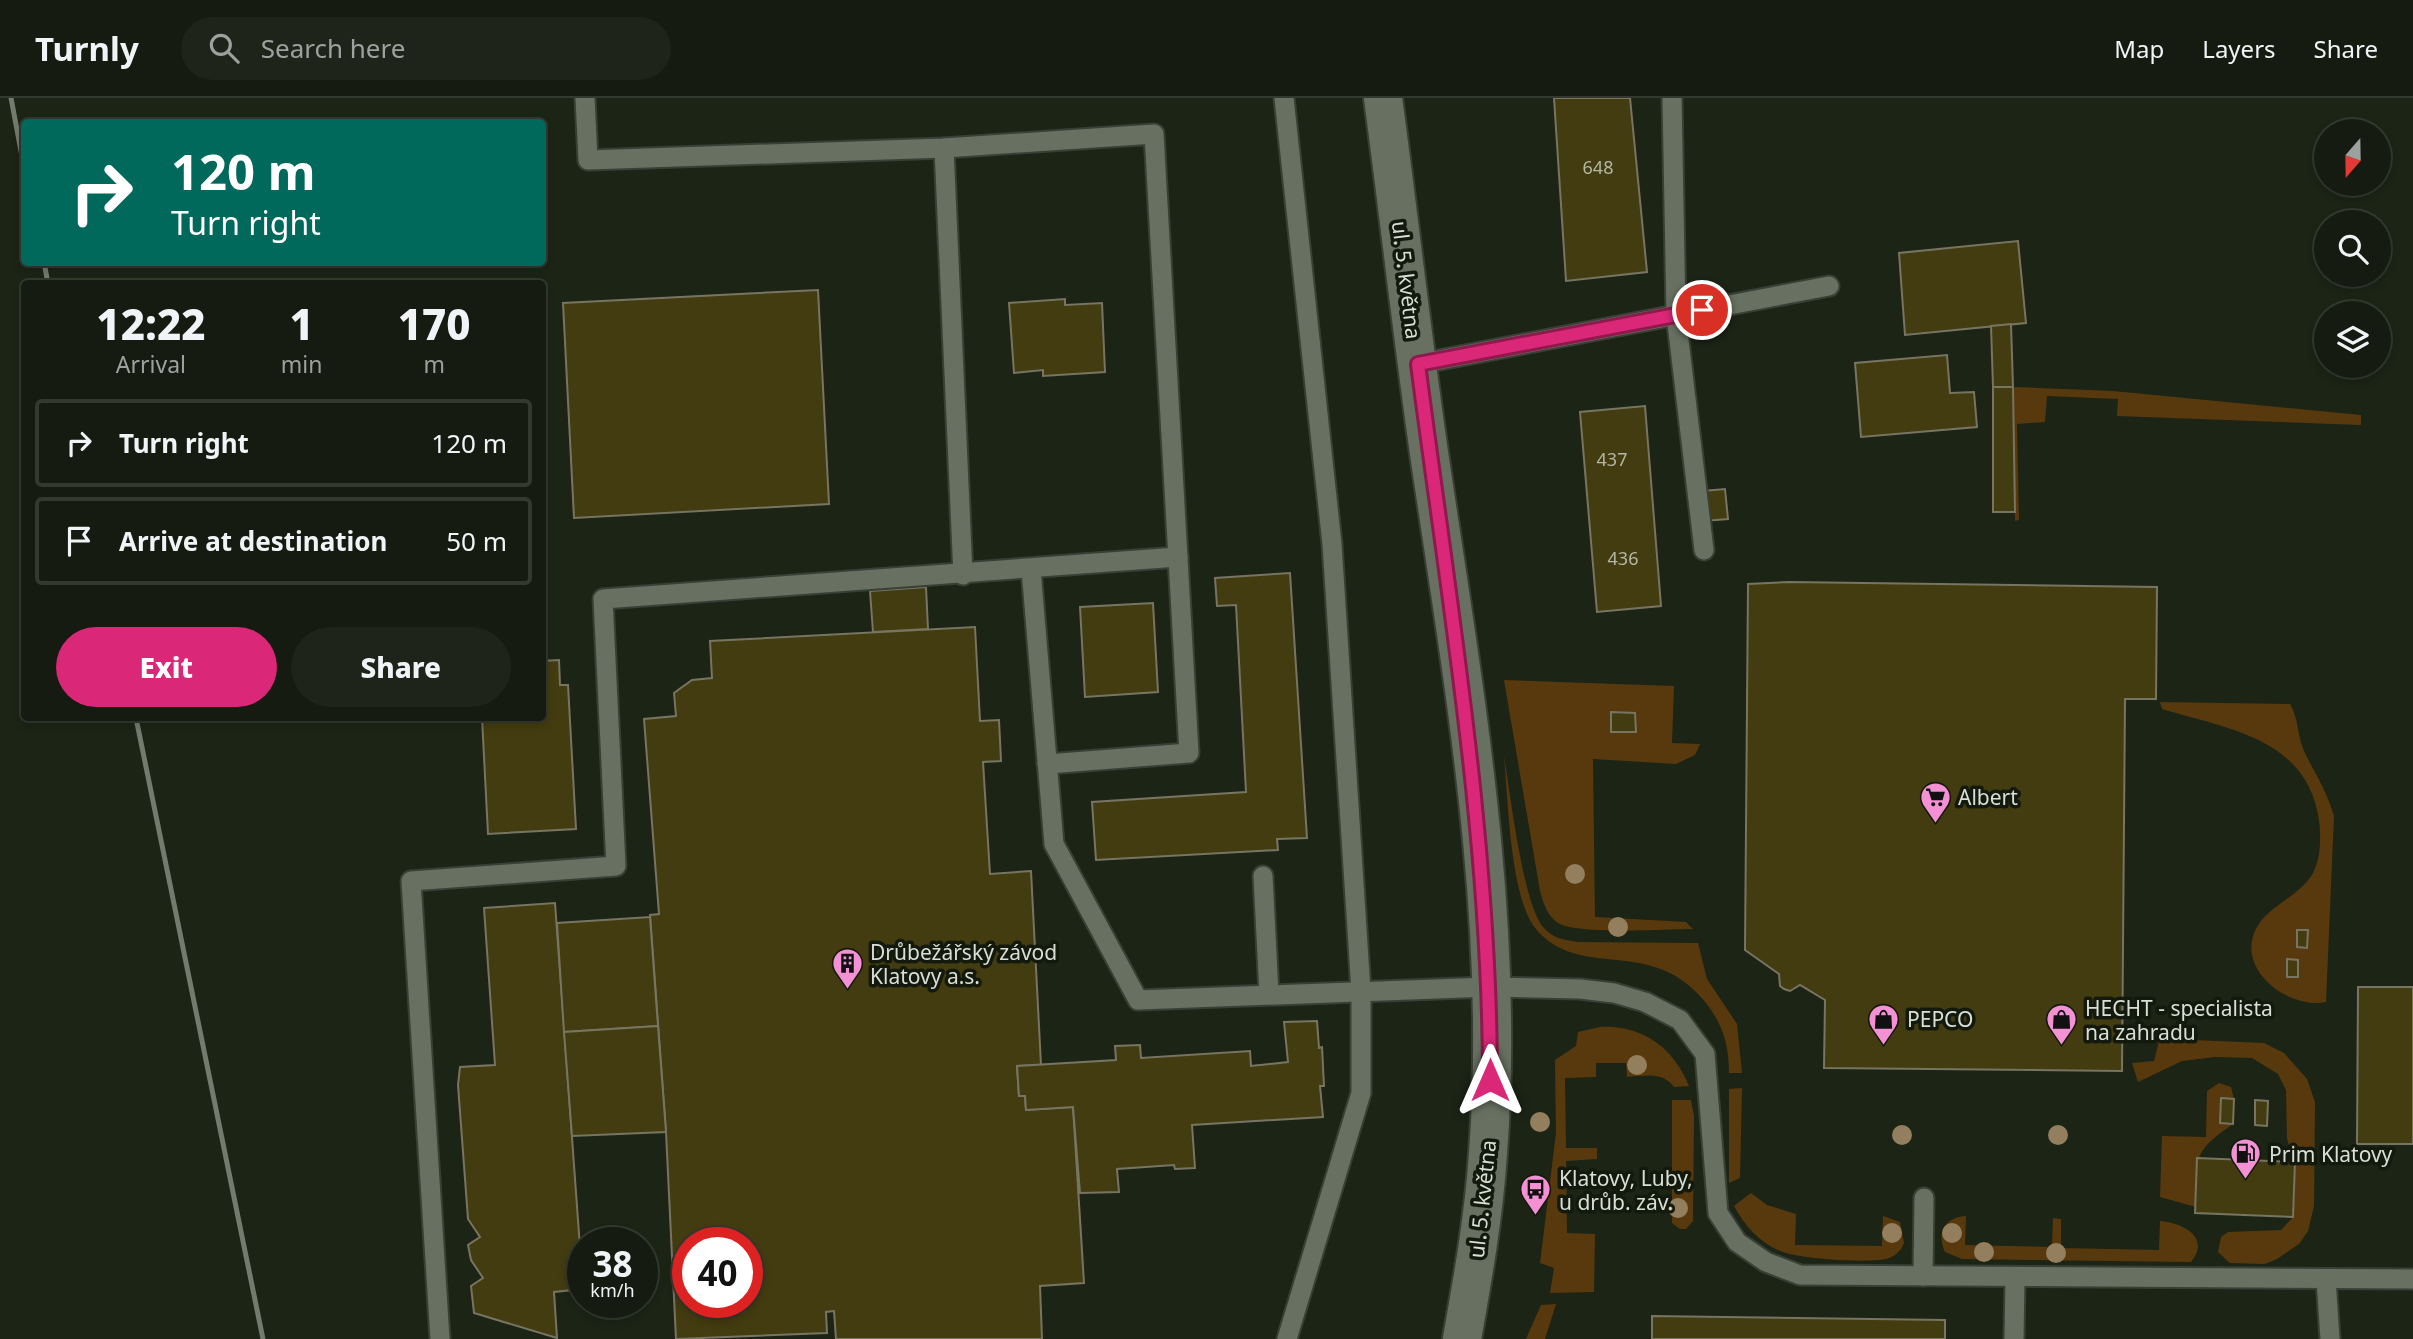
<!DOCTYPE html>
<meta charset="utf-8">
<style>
:root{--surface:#151b10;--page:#1e2419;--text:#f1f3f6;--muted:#9da19f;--line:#343930;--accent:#db2777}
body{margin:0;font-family:"Noto Sans",sans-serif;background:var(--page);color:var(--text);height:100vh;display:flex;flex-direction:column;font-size:26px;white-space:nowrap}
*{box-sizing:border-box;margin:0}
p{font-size:23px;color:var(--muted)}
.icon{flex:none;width:38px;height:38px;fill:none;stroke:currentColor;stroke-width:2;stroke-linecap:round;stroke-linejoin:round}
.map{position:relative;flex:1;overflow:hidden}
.drawer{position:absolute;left:21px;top:182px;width:525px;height:441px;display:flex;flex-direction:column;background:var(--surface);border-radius:7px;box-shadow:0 4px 10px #0003,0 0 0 2px var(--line)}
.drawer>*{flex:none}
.hud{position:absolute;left:21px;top:21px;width:525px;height:147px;border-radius:7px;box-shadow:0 4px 10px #0003,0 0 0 2px var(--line);background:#00695c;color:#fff;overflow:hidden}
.needle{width:46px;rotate:200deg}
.fabs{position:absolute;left:2314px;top:21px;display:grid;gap:14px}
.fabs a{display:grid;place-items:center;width:77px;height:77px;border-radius:50%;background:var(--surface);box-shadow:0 4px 10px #0003,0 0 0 2px var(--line);font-size:35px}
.speed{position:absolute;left:567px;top:1129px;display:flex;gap:14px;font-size:35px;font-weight:700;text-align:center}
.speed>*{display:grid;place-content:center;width:91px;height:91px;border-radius:50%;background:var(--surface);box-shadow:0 4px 10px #0003,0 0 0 2px var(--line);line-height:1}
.speed small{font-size:18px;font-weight:400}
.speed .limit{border:10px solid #d22;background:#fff;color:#111}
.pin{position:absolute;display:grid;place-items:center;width:60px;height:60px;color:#fff;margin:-30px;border:4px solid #fff;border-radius:50%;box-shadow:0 2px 7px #0007}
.me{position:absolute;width:77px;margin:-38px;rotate:0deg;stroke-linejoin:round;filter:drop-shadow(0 0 5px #0008)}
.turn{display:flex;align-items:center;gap:24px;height:147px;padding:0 35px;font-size:32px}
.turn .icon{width:91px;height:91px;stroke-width:2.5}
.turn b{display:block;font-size:49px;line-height:60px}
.eta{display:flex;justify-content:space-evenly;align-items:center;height:119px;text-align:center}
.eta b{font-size:42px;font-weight:800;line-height:49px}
.cta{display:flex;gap:14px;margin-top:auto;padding:14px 35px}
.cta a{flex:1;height:80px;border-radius:42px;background:var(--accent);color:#fff;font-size:28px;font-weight:800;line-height:80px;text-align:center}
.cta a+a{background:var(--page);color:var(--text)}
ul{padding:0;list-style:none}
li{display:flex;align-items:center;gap:21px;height:88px;margin:0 14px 10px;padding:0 21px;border:4px solid var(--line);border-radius:7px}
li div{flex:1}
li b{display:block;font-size:26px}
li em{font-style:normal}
header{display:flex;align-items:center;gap:42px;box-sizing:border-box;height:98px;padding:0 35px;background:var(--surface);border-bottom:2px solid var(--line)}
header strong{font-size:33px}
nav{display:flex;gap:38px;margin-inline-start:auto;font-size:24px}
.search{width:490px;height:63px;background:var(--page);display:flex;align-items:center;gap:18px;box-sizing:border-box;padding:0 24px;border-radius:38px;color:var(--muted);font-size:26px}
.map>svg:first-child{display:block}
.green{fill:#58390e}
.building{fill:#433c10;stroke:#777462;stroke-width:2;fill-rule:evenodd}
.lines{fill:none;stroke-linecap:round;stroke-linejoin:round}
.service-casing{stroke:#3a3f36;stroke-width:23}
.tertiary-casing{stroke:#3a3f36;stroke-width:42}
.service{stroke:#687161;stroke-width:19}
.tertiary{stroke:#687161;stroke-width:38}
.rail{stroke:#737a6e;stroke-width:5}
.tree{fill:#937f5e}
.route-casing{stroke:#8e194d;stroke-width:18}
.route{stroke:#db2777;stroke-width:12}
.labels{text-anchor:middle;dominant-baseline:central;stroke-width:7;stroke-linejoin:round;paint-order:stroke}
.number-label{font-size:18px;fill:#b4b6a4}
.street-label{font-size:21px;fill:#dadfd6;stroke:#131a0d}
.poi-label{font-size:21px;fill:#dadfd6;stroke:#131a0d;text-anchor:start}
</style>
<header>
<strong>Turnly</strong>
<div class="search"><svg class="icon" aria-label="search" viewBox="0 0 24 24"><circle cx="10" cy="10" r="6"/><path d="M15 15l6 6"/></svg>Search here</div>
<nav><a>Map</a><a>Layers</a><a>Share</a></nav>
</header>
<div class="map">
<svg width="2413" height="1241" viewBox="0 0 2413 1241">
<rect width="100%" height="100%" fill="#1c2416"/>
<g class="green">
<polygon points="2013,289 2113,293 2361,317 2361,327 2117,318 2118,301 2047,298 2045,324 2017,326 2019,422 2015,423"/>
<path d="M1504,582L1674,588L1672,645L1700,646L1695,657L1676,666L1593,661L1595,819L1686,824L1693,831C1666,831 1578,837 1558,825C1547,818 1543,804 1540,793Z"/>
<path d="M2160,604L2290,606C2299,621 2297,637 2304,653C2315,676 2326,691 2334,718L2326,904C2286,912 2231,867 2259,826C2272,806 2301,797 2313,775C2321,760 2321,739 2319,723C2308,640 2228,631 2162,611Z"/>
<path d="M1504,658C1510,693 1523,808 1544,830C1554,841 1565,842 1578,844L1698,845L1707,881L1737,926L1742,975H1729C1729,947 1723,927 1706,905C1652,836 1580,884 1536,831C1510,800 1508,700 1504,658Z"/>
<path d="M1600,929C1642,927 1673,949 1689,988L1674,989C1662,973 1645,978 1627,979L1626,965H1596V979L1565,980L1566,1050H1597V1061L1566,1063L1567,1135L1595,1136L1594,1194L1550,1195L1554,1170L1540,1165L1556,1035L1555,962L1576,948L1578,934Z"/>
<polygon points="2193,942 2264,945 2284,955 2307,981 2315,1004 2314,1108 2308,1133 2299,1146 2277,1161 2265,1166 2230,1165 2218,1154 2221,1139 2228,1134 2281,1132 2293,1119 2295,1064 2287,1041 2286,992 2278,976 2252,960 2215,959 2182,963 2138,984 2132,965 2154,963 2159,943"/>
<path d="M2219,985L2231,989L2234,1001H2221L2220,1025L2233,1026C2191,1055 2197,1060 2196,1109L2160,1099L2162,1038L2206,1039L2207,993Z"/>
<polygon points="1742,990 1740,1080 1729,1085 1729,991"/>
<polygon points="1672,1002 1691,1002 1694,1018 1693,1123 1686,1131 1680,1131 1672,1125"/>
<path d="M1751,1095L1767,1107L1796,1116L1795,1147L1882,1148L1883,1118L1900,1124L1904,1145C1901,1152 1897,1157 1889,1160C1872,1166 1798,1161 1780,1153C1759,1144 1745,1128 1734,1108Z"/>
<path d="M1966,1118L1965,1147L2052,1149L2053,1120L2061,1121V1150L2159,1152L2160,1123C2183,1125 2211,1139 2191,1164L1962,1161L1945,1154C1936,1135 1945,1119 1966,1118Z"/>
<polygon points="1556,1206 1545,1241 1526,1241 1541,1207"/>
</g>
<g class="building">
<polygon points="1554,0 1630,0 1647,174 1566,183"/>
<polygon points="2018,143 2026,225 1905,237 1899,155"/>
<polygon points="818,192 829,406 574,420 563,205"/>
<polygon points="1065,201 1065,207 1102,205 1105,274 1043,278 1043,272 1014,275 1009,205"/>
<polygon points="2011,226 2013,289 1993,289 1991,228"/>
<polygon points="1947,257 1950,295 1974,294 1977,329 1861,339 1855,265"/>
<polygon points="1993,289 2013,289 2015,414 1993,414"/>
<polygon points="1645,308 1661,508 1597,514 1580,314"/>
<polygon points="1725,391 1728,421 1704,423 1702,393"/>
<polygon points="1290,475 1307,740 1277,741 1278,752 1096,762 1092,704 1246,694 1236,507 1217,508 1215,480"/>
<polygon points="1789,484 2157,489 2156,601 2125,601 2122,973 1824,970 1825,902 1800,887 1790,893 1784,891 1780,888 1779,876 1745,852 1748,486"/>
<polygon points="926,489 928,531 873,534 870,493"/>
<polygon points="1153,505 1158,594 1085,599 1080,509"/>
<path d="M975,529L980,623L999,622L1001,663L983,664L990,776L1031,773L1041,967L1017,968L1019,998H1025L1026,1012L1073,1009L1084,1185L1040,1188L1042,1241H836L834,1213L826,1214L827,1235L676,1241L666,1034L650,817L659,816L644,621L676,618L674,595L692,582L712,580L710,543ZM688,1144H747V1204H688Z"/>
<polygon points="559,562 560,587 568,587 576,731 488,736 482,620 542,620 542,563"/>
<polygon points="1611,614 1635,615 1636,634 1611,634"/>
<polygon points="555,805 583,1191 554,1194 557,1240 474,1215 471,1188 483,1180 471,1162 468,1147 480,1139 468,1121 458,987 460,969 495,967 484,810"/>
<polygon points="650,819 658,928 564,934 557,825"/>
<polygon points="2297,832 2308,832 2307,850 2297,849"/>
<polygon points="2287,861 2298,862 2298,879 2287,879"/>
<polygon points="2358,889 2413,889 2413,1046 2357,1046"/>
<polygon points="1317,923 1319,950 1322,949 1324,988 1320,988 1323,1019 1192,1027 1195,1070 1175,1071 1174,1067 1117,1071 1119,1094 1080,1095 1073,1009 1026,1012 1025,998 1019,998 1017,968 1116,962 1115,948 1140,947 1141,960 1250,953 1251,968 1288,964 1284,924"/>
<polygon points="658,928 666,1034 572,1038 564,934"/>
<polygon points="2221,1000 2234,1001 2233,1026 2220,1025"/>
<polygon points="2255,1002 2268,1003 2267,1028 2255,1027"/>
<polygon points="2197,1060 2295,1064 2293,1119 2195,1115"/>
<polygon points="1652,1218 1945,1222 1945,1241 1652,1241"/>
</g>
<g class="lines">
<defs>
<g id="service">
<polyline points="585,0 588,62 944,50 1154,36 1189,655 1047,666"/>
<polyline points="1284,0 1332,446 1361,893 1361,995 1287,1241"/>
<polyline points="1672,0 1676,217 1704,452"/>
<polyline points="944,50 963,477"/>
<polyline points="1418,266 1829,188"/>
<polyline points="1031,471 1054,746 1138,902 1490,889 1580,891 1614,895 1645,904 1680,922 1705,956 1718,1115 1737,1144 1766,1164 1800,1177 2413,1181"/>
<polyline points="1263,778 1269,896"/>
<polyline points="1923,1178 1924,1100"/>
<polyline points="2326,1181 2330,1241"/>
<polyline points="440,1241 411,783 616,768 603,501 1178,459"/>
<polyline points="2014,1241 2015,1180"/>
</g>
<path id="tertiary" d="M1383,0C1399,118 1412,237 1429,355C1463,585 1506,821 1488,1055C1484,1117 1473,1179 1462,1241"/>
</defs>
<use href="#service" class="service-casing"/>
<use href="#tertiary" class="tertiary-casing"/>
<use href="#service" class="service"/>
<use href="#tertiary" class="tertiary"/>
<g class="rail">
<polyline points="11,0 24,69"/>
<polyline points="44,164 48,186"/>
<polyline points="136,620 263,1241"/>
</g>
</g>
<g class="tree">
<circle cx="1575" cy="776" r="10"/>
<circle cx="1618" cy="829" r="10"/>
<circle cx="1637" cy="967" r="10"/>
<circle cx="1540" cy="1024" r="10"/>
<circle cx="1902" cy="1037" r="10"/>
<circle cx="2058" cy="1037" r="10"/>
<circle cx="1678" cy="1110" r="10"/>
<circle cx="1892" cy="1135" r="10"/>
<circle cx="1952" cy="1135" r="10"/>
<circle cx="1984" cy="1154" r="10"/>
<circle cx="2056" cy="1155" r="10"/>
</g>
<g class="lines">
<defs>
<path id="route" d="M1490,982C1490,741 1449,505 1418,266L1702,212"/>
</defs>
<use href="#route" class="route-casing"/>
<use href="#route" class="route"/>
</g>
<defs>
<symbol id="supermarket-pin" viewBox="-11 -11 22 30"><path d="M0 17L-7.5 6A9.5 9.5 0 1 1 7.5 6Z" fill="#f491d4" stroke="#131a0d"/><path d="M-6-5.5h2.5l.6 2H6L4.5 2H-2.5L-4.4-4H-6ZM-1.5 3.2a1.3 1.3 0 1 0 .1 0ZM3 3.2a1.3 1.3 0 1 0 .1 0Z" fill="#111"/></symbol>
<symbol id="building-pin" viewBox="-11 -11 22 30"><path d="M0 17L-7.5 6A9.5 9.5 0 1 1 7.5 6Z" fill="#f491d4" stroke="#131a0d"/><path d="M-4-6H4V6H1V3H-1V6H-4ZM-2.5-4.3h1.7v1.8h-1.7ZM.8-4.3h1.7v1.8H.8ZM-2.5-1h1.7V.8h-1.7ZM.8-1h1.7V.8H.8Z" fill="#111"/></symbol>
<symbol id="shop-pin" viewBox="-11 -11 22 30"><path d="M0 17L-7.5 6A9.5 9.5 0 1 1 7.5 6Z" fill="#f491d4" stroke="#131a0d"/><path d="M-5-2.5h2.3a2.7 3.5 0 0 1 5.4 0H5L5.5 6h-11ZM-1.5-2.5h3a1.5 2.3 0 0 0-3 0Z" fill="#111"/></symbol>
<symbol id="fuel-pin" viewBox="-11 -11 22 30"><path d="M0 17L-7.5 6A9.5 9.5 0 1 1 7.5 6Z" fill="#f491d4" stroke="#131a0d"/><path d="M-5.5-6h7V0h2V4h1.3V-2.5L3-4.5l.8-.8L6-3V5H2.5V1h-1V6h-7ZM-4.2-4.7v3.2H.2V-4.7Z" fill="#111"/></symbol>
<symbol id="bus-pin" viewBox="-11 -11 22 30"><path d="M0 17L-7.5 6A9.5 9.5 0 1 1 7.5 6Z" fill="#f491d4" stroke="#131a0d"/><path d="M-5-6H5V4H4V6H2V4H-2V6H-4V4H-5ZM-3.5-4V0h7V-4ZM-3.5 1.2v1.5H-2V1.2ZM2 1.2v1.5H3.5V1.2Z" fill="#111"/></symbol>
</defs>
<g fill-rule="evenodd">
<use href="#supermarket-pin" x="1918" y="682" width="35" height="47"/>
<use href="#building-pin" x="830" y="848" width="35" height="47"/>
<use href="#shop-pin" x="1866" y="904" width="35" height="47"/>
<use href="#shop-pin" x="2044" y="904" width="35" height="47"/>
<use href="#fuel-pin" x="2228" y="1038" width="35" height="47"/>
<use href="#bus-pin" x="1518" y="1074" width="35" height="47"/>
</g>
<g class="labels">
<g class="number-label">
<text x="1598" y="69">648</text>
<text x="1612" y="361">437</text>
<text x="1623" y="460">436</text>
</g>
<g class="street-label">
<text transform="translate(1407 182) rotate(83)">ul. 5. května</text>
<text transform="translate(1482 1101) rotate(-84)">ul. 5. května</text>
</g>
<g class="poi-label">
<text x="1958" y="699">Albert</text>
<text x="870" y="854">Drůbežářský závod<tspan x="870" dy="24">Klatovy a.s.</tspan></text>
<text x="2085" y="910">HECHT - specialista<tspan x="2085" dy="24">na zahradu</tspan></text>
<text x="1907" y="921">PEPCO</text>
<text x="2269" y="1056">Prim Klatovy</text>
<text x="1559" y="1080">Klatovy, Luby,<tspan x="1559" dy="24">u drůb. záv.</tspan></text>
</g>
</g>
</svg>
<div class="fabs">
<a><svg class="needle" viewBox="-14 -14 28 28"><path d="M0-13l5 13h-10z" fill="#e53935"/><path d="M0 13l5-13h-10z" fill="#9da19f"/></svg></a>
<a><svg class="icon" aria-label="search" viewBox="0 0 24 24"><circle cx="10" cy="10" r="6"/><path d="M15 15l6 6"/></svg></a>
<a><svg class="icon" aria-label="layers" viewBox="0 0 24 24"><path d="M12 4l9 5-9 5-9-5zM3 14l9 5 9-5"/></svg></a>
</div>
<div class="speed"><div>38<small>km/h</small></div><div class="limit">40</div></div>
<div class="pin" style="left:1702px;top:212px;background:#d93025"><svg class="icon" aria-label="arrive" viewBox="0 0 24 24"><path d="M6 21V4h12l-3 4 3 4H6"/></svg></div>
<svg class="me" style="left:1490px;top:982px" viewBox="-20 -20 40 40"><path d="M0-17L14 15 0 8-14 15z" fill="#db2777" stroke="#fff" stroke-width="4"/></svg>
<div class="hud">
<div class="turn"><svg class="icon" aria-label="right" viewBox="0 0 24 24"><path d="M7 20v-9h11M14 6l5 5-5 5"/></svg><div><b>120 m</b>Turn right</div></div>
</div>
<section class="drawer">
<div class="eta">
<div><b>12:22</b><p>Arrival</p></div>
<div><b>1</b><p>min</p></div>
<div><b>170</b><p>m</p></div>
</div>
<ul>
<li><svg class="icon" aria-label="right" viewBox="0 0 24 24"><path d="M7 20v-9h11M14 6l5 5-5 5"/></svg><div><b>Turn right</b></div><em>120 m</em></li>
<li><svg class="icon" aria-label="arrive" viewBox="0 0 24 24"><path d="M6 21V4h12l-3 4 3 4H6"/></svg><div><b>Arrive at destination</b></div><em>50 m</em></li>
</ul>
<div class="cta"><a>Exit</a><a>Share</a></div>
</section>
</div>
